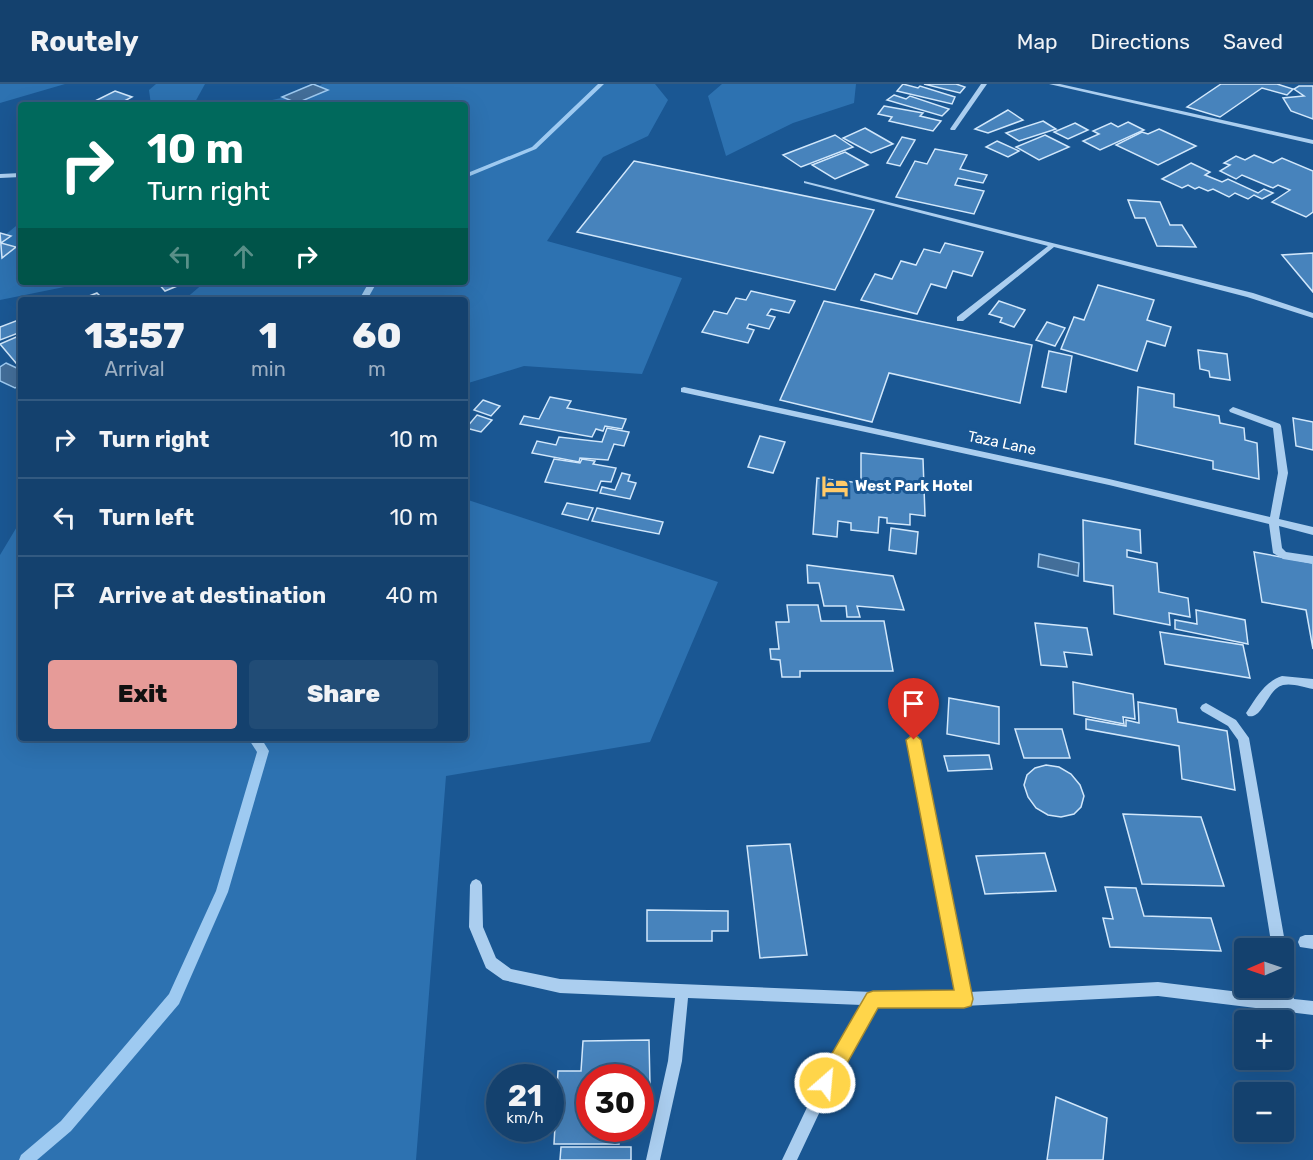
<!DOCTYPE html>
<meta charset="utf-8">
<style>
:root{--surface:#14416e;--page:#214c76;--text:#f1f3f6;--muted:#9dafc2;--line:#335a81;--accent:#e69b98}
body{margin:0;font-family:Rubik,sans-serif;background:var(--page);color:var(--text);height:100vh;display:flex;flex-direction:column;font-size:22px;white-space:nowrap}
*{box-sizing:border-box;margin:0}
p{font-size:20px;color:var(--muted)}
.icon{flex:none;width:33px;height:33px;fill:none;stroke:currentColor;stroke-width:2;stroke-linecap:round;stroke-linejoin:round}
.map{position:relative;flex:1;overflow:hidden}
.sheet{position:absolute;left:18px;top:213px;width:450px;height:444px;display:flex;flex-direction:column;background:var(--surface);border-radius:6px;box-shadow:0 6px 24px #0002,0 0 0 2px var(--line)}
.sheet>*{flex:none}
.guide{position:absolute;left:18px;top:18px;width:450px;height:183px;border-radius:6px;box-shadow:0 6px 24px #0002,0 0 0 2px var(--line);background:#00695c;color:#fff;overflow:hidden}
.needle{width:39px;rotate:268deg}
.controls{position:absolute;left:1234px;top:854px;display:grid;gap:12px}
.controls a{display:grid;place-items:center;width:60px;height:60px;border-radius:6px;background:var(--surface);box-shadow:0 6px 24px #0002,0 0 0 2px var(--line);font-size:30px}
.speed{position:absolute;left:486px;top:980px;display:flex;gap:12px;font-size:30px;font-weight:700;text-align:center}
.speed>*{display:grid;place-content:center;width:78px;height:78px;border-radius:50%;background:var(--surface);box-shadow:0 6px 24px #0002,0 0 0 2px var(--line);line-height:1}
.speed small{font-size:15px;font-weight:400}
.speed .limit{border:9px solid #d22;background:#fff;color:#111}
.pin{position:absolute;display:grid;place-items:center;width:51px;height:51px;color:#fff;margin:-62px -26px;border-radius:50% 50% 50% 0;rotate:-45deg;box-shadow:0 0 6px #0007}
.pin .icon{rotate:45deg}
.me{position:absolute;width:66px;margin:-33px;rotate:27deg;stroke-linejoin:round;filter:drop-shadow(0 0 4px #0008)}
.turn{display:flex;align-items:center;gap:21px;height:126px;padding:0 30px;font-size:27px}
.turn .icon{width:78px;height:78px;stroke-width:2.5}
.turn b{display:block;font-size:42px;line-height:51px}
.lanes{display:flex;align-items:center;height:57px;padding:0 30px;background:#0003;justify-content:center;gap:30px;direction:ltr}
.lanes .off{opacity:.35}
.eta{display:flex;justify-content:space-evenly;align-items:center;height:102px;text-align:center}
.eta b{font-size:36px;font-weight:800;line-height:42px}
.button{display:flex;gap:12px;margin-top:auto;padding:12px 30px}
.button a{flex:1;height:69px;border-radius:6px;background:var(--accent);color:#111;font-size:24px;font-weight:800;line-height:69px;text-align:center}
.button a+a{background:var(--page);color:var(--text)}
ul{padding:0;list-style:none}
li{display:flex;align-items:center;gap:18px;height:78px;padding:0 30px;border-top:2px solid var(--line)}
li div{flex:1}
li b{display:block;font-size:22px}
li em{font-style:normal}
header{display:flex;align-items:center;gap:36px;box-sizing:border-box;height:84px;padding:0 30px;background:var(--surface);border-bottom:2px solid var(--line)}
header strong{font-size:28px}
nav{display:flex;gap:33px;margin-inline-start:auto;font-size:21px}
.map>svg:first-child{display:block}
.green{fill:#2d72b1}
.water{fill:#436e99;stroke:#9ecaf1;stroke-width:1.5}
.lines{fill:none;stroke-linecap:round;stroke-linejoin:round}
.stream{fill:#9ecaf1;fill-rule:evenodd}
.building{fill:#4783bc;stroke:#d1e7fb;stroke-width:1.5}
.minor{fill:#abceef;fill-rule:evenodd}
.route{fill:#ffd54a;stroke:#a68a30;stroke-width:1.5}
.labels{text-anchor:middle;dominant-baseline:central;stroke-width:6;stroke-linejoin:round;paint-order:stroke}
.street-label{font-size:15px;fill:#fff;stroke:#1a5793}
.poi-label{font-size:15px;font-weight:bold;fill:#fff;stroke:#1a5793;text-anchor:start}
</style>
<header>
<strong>Routely</strong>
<nav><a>Map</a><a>Directions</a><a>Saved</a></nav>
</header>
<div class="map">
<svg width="1313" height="1076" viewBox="0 0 1313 1076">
<rect width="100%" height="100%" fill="#1a5793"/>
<g class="green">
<polygon points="0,0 65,0 0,19"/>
<polygon points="156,0 205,0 194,20 151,21 149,6"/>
<polygon points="322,0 655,0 668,16 648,52 603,73 547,157 682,194 642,290 524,282 465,300 465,216 184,216 205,198 465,198 465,21 250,21 313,7"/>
<polygon points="722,0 856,0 854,19 793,39 726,72 708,12"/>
<polygon points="21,138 21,198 89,198 0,216 0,155"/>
<polygon points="465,415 718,498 650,658 446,692 416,1076 0,1076 0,471 21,436 21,654 465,654"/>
</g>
<g class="water">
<polygon points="313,0 328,6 297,19 282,13"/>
<polygon points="6,279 21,286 21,300 15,304 0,297 0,283"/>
<polygon points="1039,470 1079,479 1078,492 1038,483"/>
</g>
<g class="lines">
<g class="stream">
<polygon points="598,0 604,0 536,65 465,94 465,90 532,63"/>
<polygon points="369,198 377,198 367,216 359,216"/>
<polygon points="248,654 261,654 269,667 228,808 179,920 71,1047 37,1076 19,1076 21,1071 61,1037 169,910 216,807 257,668"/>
</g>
</g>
<g class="building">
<polygon points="903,0 918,4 920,2 955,13 952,20 897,7"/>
<polygon points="924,0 956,0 965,3 960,9"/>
<polygon points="1221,0 1277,0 1293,5 1287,11 1262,4 1220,33 1187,23"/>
<polygon points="1299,2 1313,2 1313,35 1291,27 1283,14 1304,12 1294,5"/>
<polygon points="115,7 132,13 117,21 87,21"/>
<polygon points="894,11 906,15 910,12 949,25 942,32 887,16"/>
<polygon points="884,22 923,29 920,32 941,37 933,47 889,37 892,33 878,30"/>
<polygon points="1008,26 1023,36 988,49 975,45"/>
<polygon points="1043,37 1056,45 1019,57 1006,49"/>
<polygon points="1128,38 1144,46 1100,66 1083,57 1099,50 1093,47 1111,39 1118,43"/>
<polygon points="1075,39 1088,46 1068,55 1054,48"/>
<polygon points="865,44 893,60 871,69 843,54"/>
<polygon points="1159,45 1196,62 1158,81 1116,61 1142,48 1148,50"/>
<polygon points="835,51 853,63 801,83 783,71"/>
<polygon points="1045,51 1069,63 1039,76 1016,63"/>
<polygon points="902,53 915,56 900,82 887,79"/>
<polygon points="997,57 1019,67 1008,73 986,63"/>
<polygon points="935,65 967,71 960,85 987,91 983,99 958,94 955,101 984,107 974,130 896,113 915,77 927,80"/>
<polygon points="845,68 868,81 835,95 812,81"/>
<polygon points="1254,71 1273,79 1282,74 1313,87 1313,128 1306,133 1272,118 1290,106 1278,101 1273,104 1242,91 1236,95 1220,87 1230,81 1224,79 1236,72 1245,76"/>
<polygon points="634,77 874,126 835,206 577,148"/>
<polygon points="1191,79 1210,88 1205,91 1222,98 1228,95 1258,109 1264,105 1273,109 1262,115 1254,111 1248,115 1235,109 1229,113 1213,105 1208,107 1199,103 1195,105 1188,101 1182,104 1162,95"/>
<polygon points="1128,116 1160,118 1170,141 1182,141 1196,163 1157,162 1145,134 1135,134"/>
<polygon points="0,149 11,152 1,159 16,163 2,174"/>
<polygon points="945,159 983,168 972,192 953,187 946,204 931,200 917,230 861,216 875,190 892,195 901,177 916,181 924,165 940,169"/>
<polygon points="1313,169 1313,208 1282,171"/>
<polygon points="157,198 187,198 165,207"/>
<polygon points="1098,201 1154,216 1147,236 1171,243 1165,262 1147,257 1137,287 1061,265 1074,233 1084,236"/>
<polygon points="751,207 795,217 789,229 771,225 767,231 775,233 769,245 749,240 747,244 754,246 748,259 702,248 714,227 727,230 736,214 746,216"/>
<polygon points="97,209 102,214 79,216"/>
<polygon points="824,217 1032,261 1020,319 889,289 872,338 780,316"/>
<polygon points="999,217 1025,226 1014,243 1000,238 1002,234 989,230"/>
<polygon points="21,235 21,248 0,256 0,243"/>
<polygon points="1047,238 1065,244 1055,262 1036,256"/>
<polygon points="21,251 21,285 0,260"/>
<polygon points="1198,266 1227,270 1230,296 1210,293 1209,287 1200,285"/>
<polygon points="1049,267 1072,272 1066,308 1042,303"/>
<polygon points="1138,303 1174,310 1174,323 1219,332 1220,339 1244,344 1245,356 1257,359 1259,395 1213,385 1213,377 1135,360"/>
<polygon points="550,313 571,317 567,324 626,335 622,345 605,342 603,347 596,345 592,353 520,340 524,332 539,335"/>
<polygon points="483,316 500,322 491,332 474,326"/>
<polygon points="477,331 492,336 481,348 466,344"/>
<polygon points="1293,334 1313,338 1313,366 1296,362"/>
<polygon points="607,344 629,348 624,362 614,360 608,376 580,374 579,378 532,369 537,357 556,361 559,353 602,358"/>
<polygon points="760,352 785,358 773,389 748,383"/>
<polygon points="861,369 923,375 925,432 910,430 910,441 887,439 887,434 879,433 878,449 851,446 851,439 838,437 837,453 813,450 817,394 861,399"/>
<polygon points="554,375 580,379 582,375 595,377 593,380 616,384 611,398 601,397 597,407 545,398"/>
<polygon points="622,389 630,391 628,397 636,399 630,415 600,409 602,403 615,406"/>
<polygon points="567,419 593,424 588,436 562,430"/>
<polygon points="597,424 663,438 659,450 592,437"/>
<polygon points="1083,436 1140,446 1141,469 1127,466 1127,473 1157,479 1159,508 1188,514 1190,533 1169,529 1170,541 1114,530 1113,502 1084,497"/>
<polygon points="891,444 918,448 916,470 889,466"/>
<polygon points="1254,468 1313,479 1313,565 1306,526 1262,518"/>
<polygon points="807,481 893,492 904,526 857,522 860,533 847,533 846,522 824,522 819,499 808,499"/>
<polygon points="787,521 818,521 821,537 884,537 893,587 800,587 800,593 782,593 780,576 771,575 770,565 779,565 776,538 789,538"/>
<polygon points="1196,526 1245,536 1248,560 1175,545 1175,536 1197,540"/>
<polygon points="1035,539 1087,544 1092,571 1064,568 1067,583 1041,581"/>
<polygon points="1160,548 1243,561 1250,594 1165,580"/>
<polygon points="1073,598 1133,610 1135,635 1123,633 1124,640 1074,630"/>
<polygon points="949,614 999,623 999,660 947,650"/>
<polygon points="1138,618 1176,625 1178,638 1227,647 1235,706 1182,695 1179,662 1086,645 1086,635 1126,642 1126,636 1139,639"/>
<polygon points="1015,645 1062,645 1070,674 1024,674"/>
<polygon points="989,671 992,685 948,687 944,672"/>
<polygon points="1046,681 1059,683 1071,690 1080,701 1084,712 1081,723 1074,730 1061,733 1048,731 1036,724 1028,713 1024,701 1027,691 1035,684"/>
<polygon points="1123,730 1201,733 1224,802 1142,800"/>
<polygon points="790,760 807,871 760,874 747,762"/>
<polygon points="1045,769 1056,807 985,810 976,772"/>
<polygon points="1105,803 1136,804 1144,832 1211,834 1221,867 1110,863 1103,834 1113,835"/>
<polygon points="647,826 728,827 728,847 712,847 712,857 647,857"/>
<polygon points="649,956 650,1001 640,1001 640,993 590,993 590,1044 620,1044 619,1060 554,1060 558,987 581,987 583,957"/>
<polygon points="1056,1013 1107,1034 1103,1076 1047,1076"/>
<polygon points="561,1063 631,1063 631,1076 560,1076"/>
</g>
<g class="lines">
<g class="minor">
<polygon points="981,0 987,0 955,46 951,46 950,45"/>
<polygon points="1049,0 1060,0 1313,56 1313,60"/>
<polygon points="21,89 21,93 0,94 0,90"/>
<polygon points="804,97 1253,209 1313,229 1313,234 1247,213 1054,163 963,237 957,237 957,233 1048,162 804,99"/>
<polygon points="684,303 1109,395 1270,433 1278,389 1273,344 1230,328 1229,326 1233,323 1236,324 1280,340 1281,342 1288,389 1279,435 1313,443 1313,451 1279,442 1282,464 1286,468 1313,472 1313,480 1283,475 1273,469 1269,440 1109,401 681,308 681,304"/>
<path d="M1282,592L1313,595V605C1304,603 1292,599 1283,601C1267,605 1263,636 1248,632L1246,629L1248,626C1258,611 1265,598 1282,592Z"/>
<polygon points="1206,619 1236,636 1249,654 1286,864 1284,868 1284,864 1272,864 1238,656 1228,642 1202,627 1200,624 1202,621"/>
<polygon points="914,651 918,652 920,656 969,908 1158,898 1280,913 1278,903 1284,903 1284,889 1289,891 1294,915 1313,917 1313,931 1158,912 964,922 877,922 840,985 797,1076 782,1076 830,975 862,921 688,914 682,977 660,1076 646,1076 668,977 675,914 560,909 503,896 486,884 469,843 470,801 472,797 476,795 480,797 482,801 483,843 496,874 511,885 560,895 873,908 956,908 908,656 910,652"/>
<polygon points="1305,851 1313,851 1313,865 1300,863 1298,858 1300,853"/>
</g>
</g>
<polygon class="route" points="914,650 921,656 973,915 971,922 964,924 878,924 832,1006 825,1008 819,1006 816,999 819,992 867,909 873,907 954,906 906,656"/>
<defs>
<symbol id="hotel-bare" viewBox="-9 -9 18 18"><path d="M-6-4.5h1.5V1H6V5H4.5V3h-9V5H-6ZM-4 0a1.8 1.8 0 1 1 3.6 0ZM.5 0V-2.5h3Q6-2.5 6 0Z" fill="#ffca69" stroke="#1a5793" stroke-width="2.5" paint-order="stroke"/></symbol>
</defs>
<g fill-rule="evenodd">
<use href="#hotel-bare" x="816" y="383" width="38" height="38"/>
</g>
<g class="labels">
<g class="street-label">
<text transform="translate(1002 359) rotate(12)">Taza Lane</text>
</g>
<g class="poi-label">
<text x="855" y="402">West Park Hotel</text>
</g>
</g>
</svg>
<div class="controls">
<a><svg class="needle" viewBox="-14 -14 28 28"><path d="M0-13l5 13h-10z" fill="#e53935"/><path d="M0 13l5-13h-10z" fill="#9dafc2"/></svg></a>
<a>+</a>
<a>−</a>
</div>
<div class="speed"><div>21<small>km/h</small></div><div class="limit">30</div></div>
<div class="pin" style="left:914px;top:656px;background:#d93025"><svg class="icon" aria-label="arrive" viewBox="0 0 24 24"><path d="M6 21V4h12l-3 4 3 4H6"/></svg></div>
<svg class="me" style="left:825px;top:999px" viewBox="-20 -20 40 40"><circle r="17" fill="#ffd54a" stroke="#fff" stroke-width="3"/><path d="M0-11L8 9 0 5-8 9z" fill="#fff"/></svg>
<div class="guide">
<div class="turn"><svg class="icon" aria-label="right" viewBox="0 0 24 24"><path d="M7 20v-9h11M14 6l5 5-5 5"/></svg><div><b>10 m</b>Turn right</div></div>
<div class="lanes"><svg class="icon off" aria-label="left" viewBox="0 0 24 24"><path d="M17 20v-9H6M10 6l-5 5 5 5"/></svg><svg class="icon off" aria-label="ahead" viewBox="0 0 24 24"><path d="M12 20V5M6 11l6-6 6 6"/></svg><svg class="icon" aria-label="right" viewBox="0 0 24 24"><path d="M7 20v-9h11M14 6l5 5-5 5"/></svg></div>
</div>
<section class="sheet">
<div class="eta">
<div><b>13:57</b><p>Arrival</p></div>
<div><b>1</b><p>min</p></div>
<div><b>60</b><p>m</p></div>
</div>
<ul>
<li><svg class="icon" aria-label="right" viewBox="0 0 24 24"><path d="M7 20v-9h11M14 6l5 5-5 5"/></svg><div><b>Turn right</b></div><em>10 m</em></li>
<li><svg class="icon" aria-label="left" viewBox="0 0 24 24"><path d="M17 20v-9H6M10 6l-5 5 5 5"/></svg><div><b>Turn left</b></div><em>10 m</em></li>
<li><svg class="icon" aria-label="arrive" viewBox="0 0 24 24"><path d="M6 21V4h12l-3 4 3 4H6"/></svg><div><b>Arrive at destination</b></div><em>40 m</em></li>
</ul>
<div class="button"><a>Exit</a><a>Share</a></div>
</section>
</div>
